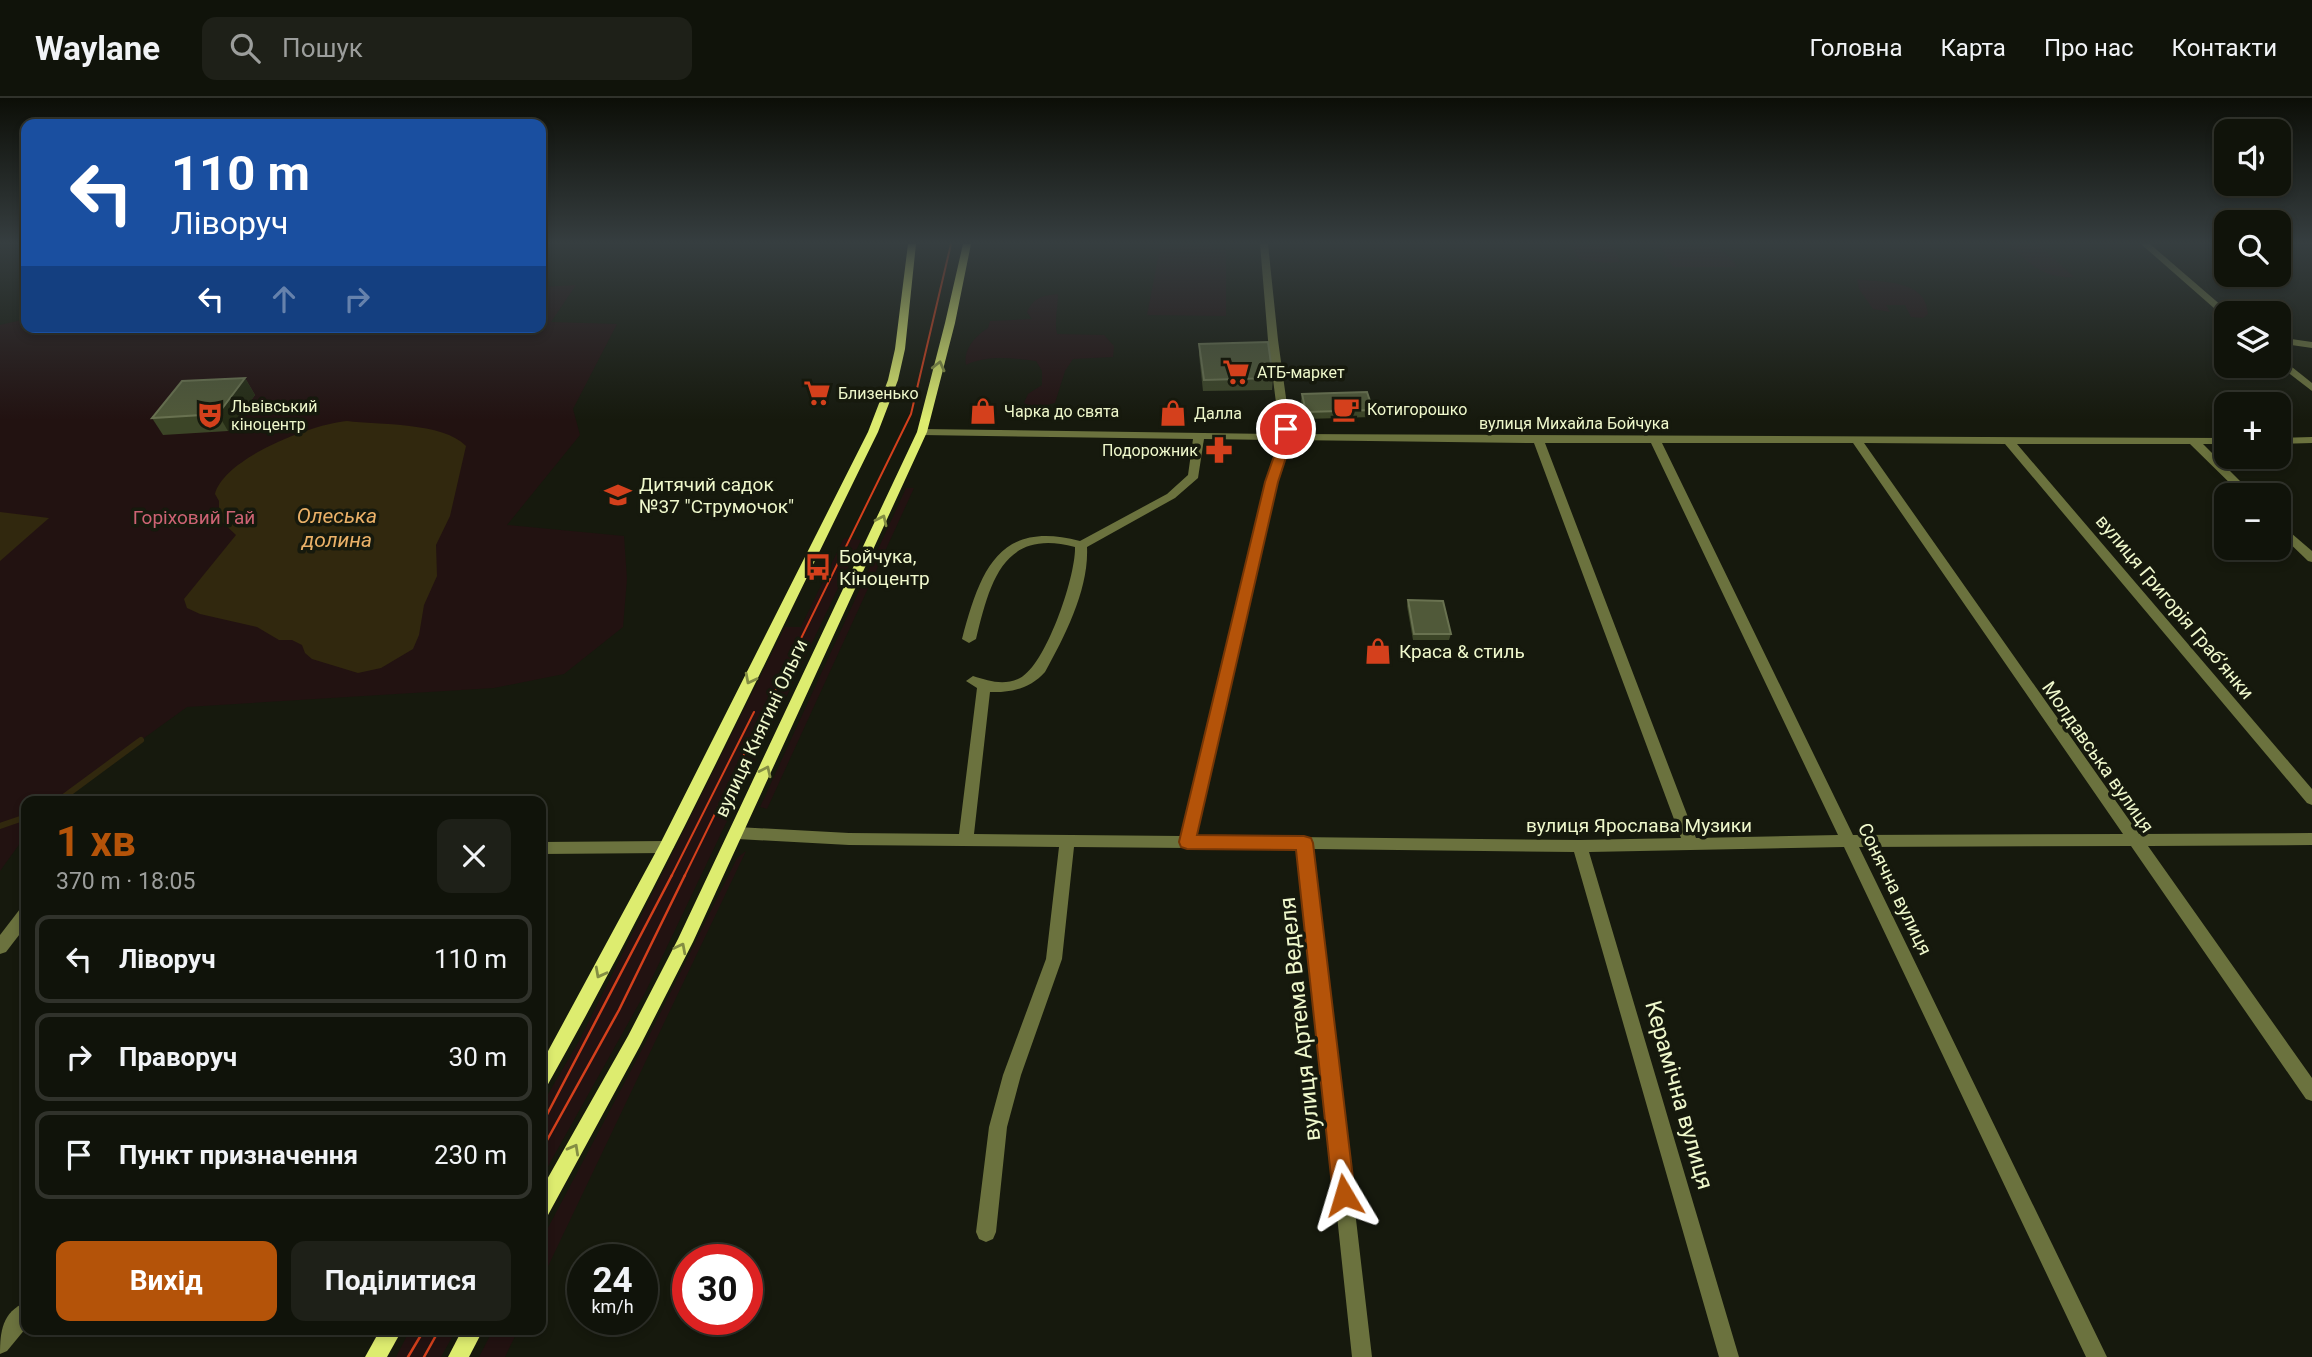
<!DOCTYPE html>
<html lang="uk">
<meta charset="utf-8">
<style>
:root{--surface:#10130a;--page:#1e2018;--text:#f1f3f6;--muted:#9c9e9c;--line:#30322b;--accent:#b45309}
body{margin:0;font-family:Roboto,sans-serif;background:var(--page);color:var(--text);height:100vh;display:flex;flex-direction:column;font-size:26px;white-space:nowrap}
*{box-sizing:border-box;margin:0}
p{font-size:23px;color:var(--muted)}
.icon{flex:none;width:38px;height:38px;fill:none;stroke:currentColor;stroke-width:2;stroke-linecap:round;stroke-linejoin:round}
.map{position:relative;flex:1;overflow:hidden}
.side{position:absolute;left:21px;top:698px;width:525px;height:539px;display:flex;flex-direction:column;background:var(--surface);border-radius:14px;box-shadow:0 4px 10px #0003,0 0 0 2px var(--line)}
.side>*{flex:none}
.guide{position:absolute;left:21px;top:21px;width:525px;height:214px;border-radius:14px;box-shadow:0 4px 10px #0003,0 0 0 2px var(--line);background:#1a4fa0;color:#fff;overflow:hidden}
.buttons{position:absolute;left:2214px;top:21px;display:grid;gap:14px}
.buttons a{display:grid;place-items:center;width:77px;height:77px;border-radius:14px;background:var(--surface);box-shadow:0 4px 10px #0003,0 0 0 2px var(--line);font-size:35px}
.speed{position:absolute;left:567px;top:1146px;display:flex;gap:14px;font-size:35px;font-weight:700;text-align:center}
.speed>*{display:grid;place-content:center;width:91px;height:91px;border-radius:50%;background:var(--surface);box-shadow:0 4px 10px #0003,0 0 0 2px var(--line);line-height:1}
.speed small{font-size:18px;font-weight:400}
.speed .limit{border:10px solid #d22;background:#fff;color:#111}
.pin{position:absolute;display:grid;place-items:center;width:60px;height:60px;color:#fff;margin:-30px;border:4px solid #fff;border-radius:50%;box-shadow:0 2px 7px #0007}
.me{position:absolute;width:77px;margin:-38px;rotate:353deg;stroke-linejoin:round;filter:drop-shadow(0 0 5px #0008)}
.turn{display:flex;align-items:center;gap:24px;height:147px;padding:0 35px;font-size:32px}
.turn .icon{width:91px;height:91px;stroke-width:2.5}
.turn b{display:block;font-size:49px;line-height:60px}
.lanes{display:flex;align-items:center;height:66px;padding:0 35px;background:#0003;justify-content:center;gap:35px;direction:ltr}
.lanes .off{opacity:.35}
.round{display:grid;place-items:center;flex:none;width:74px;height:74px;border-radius:14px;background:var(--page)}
.overview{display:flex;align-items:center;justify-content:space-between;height:119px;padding:0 35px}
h1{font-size:42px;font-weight:700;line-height:52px;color:var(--accent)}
.primary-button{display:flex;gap:14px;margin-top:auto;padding:14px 35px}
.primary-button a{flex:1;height:80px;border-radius:14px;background:var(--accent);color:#fff;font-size:28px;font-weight:700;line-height:80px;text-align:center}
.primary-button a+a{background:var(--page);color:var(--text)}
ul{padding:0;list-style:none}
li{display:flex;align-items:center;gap:21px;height:88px;margin:0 14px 10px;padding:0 21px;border:4px solid var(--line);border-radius:14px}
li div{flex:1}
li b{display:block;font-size:26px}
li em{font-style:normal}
header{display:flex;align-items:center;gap:42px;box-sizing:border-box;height:98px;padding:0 35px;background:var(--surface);border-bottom:2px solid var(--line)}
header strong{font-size:33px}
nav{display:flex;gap:38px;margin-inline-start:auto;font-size:24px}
.search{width:490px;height:63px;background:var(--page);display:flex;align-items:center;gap:18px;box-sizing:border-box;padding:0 24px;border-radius:14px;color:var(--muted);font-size:26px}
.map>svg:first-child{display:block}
.green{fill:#221211}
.water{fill:#31280e}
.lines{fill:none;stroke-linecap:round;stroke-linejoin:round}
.stream{stroke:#31280e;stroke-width:6}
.minor{fill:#6b723e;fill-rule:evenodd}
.secondary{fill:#ddec6f;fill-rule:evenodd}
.tram-far1{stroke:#d4401c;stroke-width:2}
.tram{stroke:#d4401c;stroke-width:2.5}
.wall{fill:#3c4527}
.shaded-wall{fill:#252c15}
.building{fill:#505939;stroke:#697250;stroke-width:2}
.oneway{stroke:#838d43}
.route{fill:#b45309;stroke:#753606;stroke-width:2}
.labels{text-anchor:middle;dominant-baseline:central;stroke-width:7;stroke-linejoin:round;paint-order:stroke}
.far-poi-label{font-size:16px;fill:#eff8cc;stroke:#16190d;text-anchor:start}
.far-street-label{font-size:16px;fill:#eff8cc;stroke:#16190d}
.poi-label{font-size:19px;fill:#eff8cc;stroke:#16190d;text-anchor:start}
.park-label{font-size:19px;fill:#cd6374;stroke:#16190d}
.street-label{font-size:19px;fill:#eff8cc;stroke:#16190d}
.water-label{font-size:21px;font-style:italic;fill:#ebb168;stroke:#16190d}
.near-street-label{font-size:23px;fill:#eff8cc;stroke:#16190d}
</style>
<header>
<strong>Waylane</strong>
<div class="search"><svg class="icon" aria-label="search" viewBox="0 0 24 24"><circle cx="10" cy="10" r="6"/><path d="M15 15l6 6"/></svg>Пошук</div>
<nav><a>Головна</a><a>Карта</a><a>Про нас</a><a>Контакти</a></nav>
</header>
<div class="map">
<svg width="2312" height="1259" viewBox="0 0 2312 1259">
<rect width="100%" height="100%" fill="#16190d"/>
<g class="green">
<polygon points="1182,146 1211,146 1212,151 1226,151 1226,218 1147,217 1160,150 1181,150"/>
<polygon points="1570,146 1613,147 1620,164 1605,165 1579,161"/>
<path d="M1659,146C1687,146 1721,140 1737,169H1673Z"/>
<path d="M2008,146H2038L2074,179C2044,181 2030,166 2008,146Z"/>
<path d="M1857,181C1884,185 1926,181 1928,216L1923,220L1911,219L1905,207H1886L1890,214L1873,211L1859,191Z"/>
<polygon points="576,187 551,224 617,226 573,311 580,337 507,427 624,438 627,481 623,529 564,576 494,590 187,609 57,703 26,704 26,737 0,773 0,227 26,221 26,229 541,229 541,189"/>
<path d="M1058,196C1058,210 1054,223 1057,236L1104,237L1114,248L1113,259L1073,261L1065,273L1055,305L1034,310L1024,305L1028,296L1042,287V273L1036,263C1014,260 987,257 966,267C963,252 975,238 988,230L990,223L1032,221L1027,214C1034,199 1042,198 1058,196Z"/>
<polygon points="906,390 914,390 767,711 760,709"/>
<polygon points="844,440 861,442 645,895 541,1081 541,1008 579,943 785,529 801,529"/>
<polygon points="746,753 541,1183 541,1143 647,942 737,760"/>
<polygon points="410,1232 456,1232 441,1259 396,1259"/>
<polygon points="493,1232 518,1232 505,1259 479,1259"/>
</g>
<g class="water">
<path d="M347,323C378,327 443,324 466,348L450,418L436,447L437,478L424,507L419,537L413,551L381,570L358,575L312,561L305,555L302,547L292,542H279L257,529L200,516L187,510L184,501L236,437L219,421V403L215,396C224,360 312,326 347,323Z"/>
<polygon points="0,414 49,420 0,463"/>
</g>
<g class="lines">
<g class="stream">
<polyline points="57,704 141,642"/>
<polyline points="0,728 26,719"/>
</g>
<g class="minor">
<path d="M1260,146H1268L1278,242L1291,336L2226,340V346H2203L2254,397H2242L2190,346H2017L2312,691V707L2307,705L2005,346L1864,345L2139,736L2312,735V747L2148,748L2312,980V1003L2306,1001L2131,748L1859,749L2107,1259H2086L1844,749L1589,754L1739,1259H1719L1574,754L1313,751L1372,1259H1352L1298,751L1074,749L1062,861L1021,977L1007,1029L996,1134L993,1141L986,1144L979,1141L976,1134L989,1029L1003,977L1046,861L1059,749L849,747L737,741L732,739L729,735L732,731L737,729L849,735L959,736L977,590L966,583L973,578C989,583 1004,588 1020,580C1046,567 1076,478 1075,449C1003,430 990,484 976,541L969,545L962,541C980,474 998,421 1080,443L1167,396L1188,377L1193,341L922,337L917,334L922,331L1280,336L1268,242ZM1204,341L1280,342L1265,384L1181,738L974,736L990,594C1011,595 1031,590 1045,574C1065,538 1089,491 1087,449L1175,400L1198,380ZM1291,342L1534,345L1681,740L1580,742L1196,738L1277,384ZM1545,345H1651L1838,737L1696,740ZM1662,345H1853L2123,736L1853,737Z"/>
<polygon points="2141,146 2150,146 2230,215 2226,215 2226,219 2223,218"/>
<polygon points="2278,239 2312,244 2312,250 2278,245"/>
<polygon points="2278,258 2312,285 2312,293 2278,267"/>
<polygon points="2312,339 2312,345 2278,346 2278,340"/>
<polygon points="2278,424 2312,453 2312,464 2308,463 2278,434"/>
<polygon points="666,743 671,745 674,749 671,753 666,755 541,756 541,744"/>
<polygon points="26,809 26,828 6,854 0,856 0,837 20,811"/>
<path d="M26,1204V1230L7,1253L0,1256C0,1234 2,1214 26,1204Z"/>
</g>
<g class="secondary">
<path d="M908,146H916L905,251L898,282L878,334C770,553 667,775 547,988L541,990V966L659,748L868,334L888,282L895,251Z"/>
<polygon points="963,146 971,146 955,225 927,334 693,844 640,948 548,1117 541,1119 541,1092 628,938 678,841 917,334 945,225"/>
<polygon points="380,1232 402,1232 387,1259 365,1259"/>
<polygon points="462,1232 483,1232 469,1259 448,1259"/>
</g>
<g class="tram-far1">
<polyline points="671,779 754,614"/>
<polyline points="684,779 911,316 951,146"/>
</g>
<g class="tram">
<polyline points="541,1028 672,777"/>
<polyline points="541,1053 619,912 685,777"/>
<polyline points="408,1259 424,1232"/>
<polyline points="424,1259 439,1232"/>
</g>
</g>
<g class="wall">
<polygon points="1199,246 1273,280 1272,292 1203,293 1199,257"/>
<polygon points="245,280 255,297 228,333 163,337 152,320"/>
<polygon points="1302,296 1373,312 1372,319 1306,321 1301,303"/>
<polygon points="1408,502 1451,536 1449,542 1413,542 1407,508"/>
</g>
<polygon class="shaded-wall" points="245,280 255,297 228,333 218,316"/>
<g class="building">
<polygon points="1268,244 1273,280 1204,282 1199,246"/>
<polygon points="245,280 218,316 152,320 182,283"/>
<polygon points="1367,294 1373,312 1306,314 1302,296"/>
<polygon points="1408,502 1443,503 1451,536 1414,536"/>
</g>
<defs><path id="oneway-chevron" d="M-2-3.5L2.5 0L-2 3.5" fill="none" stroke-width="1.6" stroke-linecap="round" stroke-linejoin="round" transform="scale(1.75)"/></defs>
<g class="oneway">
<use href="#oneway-chevron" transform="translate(939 268) rotate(-76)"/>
<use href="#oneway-chevron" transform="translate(882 422) rotate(-65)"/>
<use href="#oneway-chevron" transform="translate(750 581) rotate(117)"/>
<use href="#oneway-chevron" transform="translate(766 673) rotate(-65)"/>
<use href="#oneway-chevron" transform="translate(681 850) rotate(-63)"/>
<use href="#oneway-chevron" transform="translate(600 875) rotate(118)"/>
<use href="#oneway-chevron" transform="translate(574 1051) rotate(-61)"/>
</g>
<linearGradient id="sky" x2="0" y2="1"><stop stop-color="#0c0e07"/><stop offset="0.45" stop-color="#363e40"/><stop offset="1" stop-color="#363e40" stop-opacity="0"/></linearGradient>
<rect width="2312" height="322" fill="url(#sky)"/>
<polygon class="route" points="1286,328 1292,331 1291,344 1278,384 1197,737 1304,738 1311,740 1313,745 1355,1097 1351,1104 1344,1107 1336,1104 1333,1097 1296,752 1187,751 1181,749 1179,744 1265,384 1279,344 1280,331"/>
<defs>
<symbol id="supermarket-bare" viewBox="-9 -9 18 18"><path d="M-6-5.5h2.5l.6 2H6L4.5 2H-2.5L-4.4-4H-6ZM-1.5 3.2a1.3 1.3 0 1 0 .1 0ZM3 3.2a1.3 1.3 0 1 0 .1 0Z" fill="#d4401c" stroke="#16190d" stroke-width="2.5" paint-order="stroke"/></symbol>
<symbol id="cafe-bare" viewBox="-9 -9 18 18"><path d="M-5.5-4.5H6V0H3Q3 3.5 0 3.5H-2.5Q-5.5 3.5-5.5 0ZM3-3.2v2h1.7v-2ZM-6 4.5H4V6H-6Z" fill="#d4401c" stroke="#16190d" stroke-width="2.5" paint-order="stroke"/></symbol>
<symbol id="shop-bare" viewBox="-9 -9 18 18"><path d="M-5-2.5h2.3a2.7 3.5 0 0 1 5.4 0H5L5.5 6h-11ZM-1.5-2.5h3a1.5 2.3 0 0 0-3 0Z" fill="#d4401c" stroke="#16190d" stroke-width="2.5" paint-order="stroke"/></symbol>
<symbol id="theatre-bare" viewBox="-9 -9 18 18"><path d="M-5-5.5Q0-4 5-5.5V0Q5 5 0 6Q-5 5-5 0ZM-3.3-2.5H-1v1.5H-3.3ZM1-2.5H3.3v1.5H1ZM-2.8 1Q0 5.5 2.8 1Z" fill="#d4401c" stroke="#16190d" stroke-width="2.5" paint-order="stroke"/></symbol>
<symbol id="pharmacy-bare" viewBox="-9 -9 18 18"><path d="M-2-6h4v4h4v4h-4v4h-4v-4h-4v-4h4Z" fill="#d4401c" stroke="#16190d" stroke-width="2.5" paint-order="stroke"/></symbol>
<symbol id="school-bare" viewBox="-9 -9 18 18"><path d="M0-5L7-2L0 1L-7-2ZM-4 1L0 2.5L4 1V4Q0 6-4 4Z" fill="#d4401c" stroke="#16190d" stroke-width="2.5" paint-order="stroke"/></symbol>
<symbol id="bus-bare" viewBox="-9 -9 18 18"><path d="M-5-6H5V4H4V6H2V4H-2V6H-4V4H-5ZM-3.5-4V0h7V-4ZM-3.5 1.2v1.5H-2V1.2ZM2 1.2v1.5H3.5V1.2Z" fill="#d4401c" stroke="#16190d" stroke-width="2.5" paint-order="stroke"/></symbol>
</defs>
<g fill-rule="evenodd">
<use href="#supermarket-bare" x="1217" y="255" width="38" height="38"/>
<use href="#supermarket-bare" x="798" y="276" width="38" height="38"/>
<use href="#cafe-bare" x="1327" y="292" width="38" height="38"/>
<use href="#shop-bare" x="964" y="294" width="38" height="38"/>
<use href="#shop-bare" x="1154" y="296" width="38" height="38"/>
<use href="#theatre-bare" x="191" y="298" width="38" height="38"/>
<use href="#pharmacy-bare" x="1200" y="333" width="38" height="38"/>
<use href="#school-bare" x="599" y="378" width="38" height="38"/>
<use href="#bus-bare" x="799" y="450" width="38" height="38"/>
<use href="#shop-bare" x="1359" y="534" width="38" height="38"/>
</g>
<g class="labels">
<g class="far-poi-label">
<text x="1257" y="274">АТБ-маркет</text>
<text x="838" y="295">Близенько</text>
<text x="231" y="308">Львівський<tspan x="231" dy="18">кіноцентр</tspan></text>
<text x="1367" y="311">Котигорошко</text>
<text x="1004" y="313">Чарка до свята</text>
<text x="1194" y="315">Далла</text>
<text x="1198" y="352" text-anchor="end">Подорожник</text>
</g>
<g class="far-street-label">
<text x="1574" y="325">вулиця Михайла Бойчука</text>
</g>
<g class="poi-label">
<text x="639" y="386">Дитячий садок<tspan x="639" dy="22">№37 "Струмочок"</tspan></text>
<text x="839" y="458">Бойчука,<tspan x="839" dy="22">Кіноцентр</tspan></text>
<text x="1399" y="553">Краса &amp; стиль</text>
</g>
<g class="park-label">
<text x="194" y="419">Горіховий Гай</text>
</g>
<g class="street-label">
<text transform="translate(2175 509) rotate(50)">вулиця Григорія Грабʼянки</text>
<text transform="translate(761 630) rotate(-65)">вулиця Княгині Ольги</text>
<text transform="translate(2098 659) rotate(55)">Молдавська вулиця</text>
<text x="1639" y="727">вулиця Ярослава Музики</text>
<text transform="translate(1895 791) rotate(64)">Сонячна вулиця</text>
</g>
<g class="water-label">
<text x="337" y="418">Олеська<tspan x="337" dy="24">долина</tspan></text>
</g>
<g class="near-street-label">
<text transform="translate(1300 921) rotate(-96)">вулиця Артема Веделя</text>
<text transform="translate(1679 997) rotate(74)">Керамічна вулиця</text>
</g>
</g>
</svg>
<div class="buttons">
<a><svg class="icon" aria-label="sound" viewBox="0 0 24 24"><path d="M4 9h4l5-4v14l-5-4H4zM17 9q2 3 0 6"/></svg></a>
<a><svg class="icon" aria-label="search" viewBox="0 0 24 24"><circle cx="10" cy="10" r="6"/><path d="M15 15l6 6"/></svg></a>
<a><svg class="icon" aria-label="layers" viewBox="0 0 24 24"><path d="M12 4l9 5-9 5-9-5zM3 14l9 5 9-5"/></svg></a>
<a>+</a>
<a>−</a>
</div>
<div class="speed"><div>24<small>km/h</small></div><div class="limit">30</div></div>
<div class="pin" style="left:1286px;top:331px;background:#d93025"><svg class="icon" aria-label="arrive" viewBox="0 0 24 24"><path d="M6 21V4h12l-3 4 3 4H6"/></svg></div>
<svg class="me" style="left:1344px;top:1097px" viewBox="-20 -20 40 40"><path d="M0-17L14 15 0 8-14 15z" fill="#b45309" stroke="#fff" stroke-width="4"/></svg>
<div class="guide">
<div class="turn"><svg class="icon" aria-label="left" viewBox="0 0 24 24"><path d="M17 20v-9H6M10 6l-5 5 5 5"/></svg><div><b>110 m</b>Ліворуч</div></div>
<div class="lanes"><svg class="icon" aria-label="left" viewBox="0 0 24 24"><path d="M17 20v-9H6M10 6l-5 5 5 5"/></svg><svg class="icon off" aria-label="ahead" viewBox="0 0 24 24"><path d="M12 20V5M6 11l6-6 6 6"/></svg><svg class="icon off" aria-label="right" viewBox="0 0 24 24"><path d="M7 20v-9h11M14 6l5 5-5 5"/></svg></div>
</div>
<section class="side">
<div class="overview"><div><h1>1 хв</h1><p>370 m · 18:05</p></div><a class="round"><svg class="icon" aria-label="close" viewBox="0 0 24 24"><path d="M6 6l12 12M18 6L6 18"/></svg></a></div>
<ul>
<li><svg class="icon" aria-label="left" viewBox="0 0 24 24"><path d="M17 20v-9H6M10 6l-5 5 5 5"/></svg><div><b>Ліворуч</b></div><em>110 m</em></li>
<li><svg class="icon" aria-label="right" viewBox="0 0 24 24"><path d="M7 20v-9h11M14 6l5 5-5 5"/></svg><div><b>Праворуч</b></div><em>30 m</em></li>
<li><svg class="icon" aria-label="arrive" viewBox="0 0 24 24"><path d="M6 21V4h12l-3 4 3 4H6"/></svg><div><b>Пункт призначення</b></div><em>230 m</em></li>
</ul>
<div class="primary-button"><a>Вихід</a><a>Поділитися</a></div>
</section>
</div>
